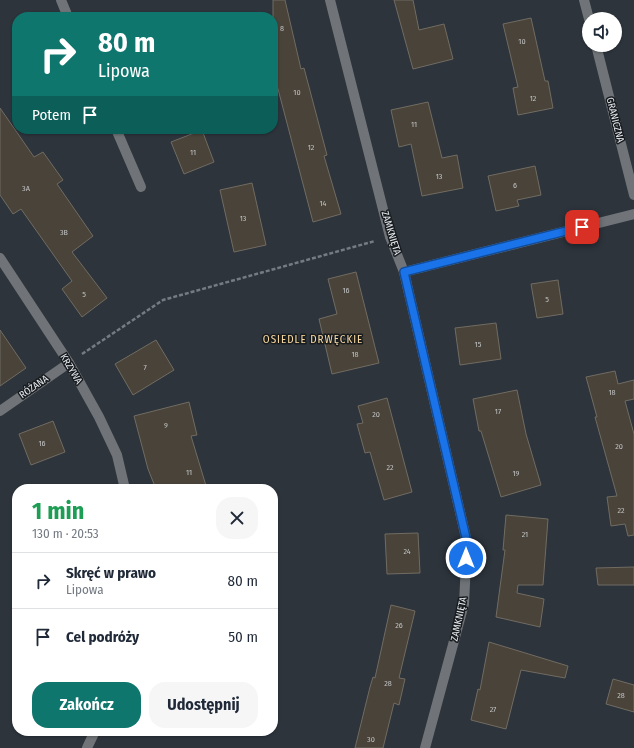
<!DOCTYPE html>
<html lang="pl">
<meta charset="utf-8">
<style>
:root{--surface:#fff;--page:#f6f6f7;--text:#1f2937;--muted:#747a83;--line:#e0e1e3;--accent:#0f766e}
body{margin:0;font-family:"Fira Sans Condensed",sans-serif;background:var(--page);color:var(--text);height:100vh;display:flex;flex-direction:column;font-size:15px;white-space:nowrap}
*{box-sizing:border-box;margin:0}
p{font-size:13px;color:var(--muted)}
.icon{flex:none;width:22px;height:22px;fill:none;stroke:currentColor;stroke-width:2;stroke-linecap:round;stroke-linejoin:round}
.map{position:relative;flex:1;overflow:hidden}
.drawer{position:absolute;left:12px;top:484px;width:266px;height:252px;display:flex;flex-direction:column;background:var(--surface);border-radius:16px;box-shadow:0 1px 3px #0004}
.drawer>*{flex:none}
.banner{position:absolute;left:12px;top:12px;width:266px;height:122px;border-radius:16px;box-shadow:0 1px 3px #0004;background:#0f766e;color:#fff;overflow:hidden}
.buttons{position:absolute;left:582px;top:12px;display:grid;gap:8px}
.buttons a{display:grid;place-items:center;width:40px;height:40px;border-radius:50%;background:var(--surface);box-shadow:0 1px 3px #0004;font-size:20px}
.pin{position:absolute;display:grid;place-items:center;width:34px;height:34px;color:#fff;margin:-17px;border-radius:8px;box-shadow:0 2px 6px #0006}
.me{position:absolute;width:44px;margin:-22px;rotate:0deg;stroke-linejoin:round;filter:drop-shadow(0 0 3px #0008)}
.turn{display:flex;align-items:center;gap:14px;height:84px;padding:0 20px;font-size:18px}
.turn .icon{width:52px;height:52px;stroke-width:2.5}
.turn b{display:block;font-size:28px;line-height:34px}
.then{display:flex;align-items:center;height:38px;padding:0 20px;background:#0003;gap:8px;font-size:15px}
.round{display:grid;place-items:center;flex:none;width:42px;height:42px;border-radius:16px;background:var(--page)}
.overview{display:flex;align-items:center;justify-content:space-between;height:68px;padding:0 20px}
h1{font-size:24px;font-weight:700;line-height:30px;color:#1e9e55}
.action{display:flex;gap:8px;margin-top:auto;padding:8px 20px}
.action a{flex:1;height:46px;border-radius:16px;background:var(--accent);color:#fff;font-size:16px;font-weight:700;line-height:46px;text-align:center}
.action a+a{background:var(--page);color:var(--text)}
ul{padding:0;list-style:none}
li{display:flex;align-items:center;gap:12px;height:56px;padding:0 20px;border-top:1px solid var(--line)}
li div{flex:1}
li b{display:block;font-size:15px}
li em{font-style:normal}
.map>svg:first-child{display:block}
.building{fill:#49433a;stroke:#716c62}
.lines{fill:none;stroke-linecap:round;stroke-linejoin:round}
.path{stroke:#757b82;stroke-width:2.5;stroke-dasharray:4 2;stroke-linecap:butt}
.minor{stroke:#707478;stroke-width:10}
.route-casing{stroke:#114b97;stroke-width:10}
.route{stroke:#1a73e8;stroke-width:7}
.labels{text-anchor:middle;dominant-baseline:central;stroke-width:3;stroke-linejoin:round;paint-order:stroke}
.number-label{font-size:8px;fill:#c0c1c2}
.street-label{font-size:10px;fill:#e7ebf0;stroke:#181c1f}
.neighbourhood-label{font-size:11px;letter-spacing:1px;fill:#f9daa2;stroke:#181c1f}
</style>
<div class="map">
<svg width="634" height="748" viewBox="0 0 634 748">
<rect width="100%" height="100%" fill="#2d343c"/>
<g class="building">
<polygon points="273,0 285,0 301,69 304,68 327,155 324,156 341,214 313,222 273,70"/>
<polygon points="394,0 413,0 419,30 444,24 453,59 413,69"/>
<polygon points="531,18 545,81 548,81 553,108 518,115 513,88 518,87 503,24"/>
<polygon points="428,102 442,158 457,155 463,188 422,196 411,144 399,147 391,110"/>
<polygon points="0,108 34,157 43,152 63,180 57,184 93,236 72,252 107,298 82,317 62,289 72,281 21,209 13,214 0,195"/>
<polygon points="202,130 214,162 184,174 171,142"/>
<polygon points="535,166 541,195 517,200 519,206 496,211 488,176"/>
<polygon points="252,183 266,245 234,252 220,190"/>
<polygon points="356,272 379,363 332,374 319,319 337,314 328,279"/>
<polygon points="558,280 563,314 537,318 531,284"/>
<polygon points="496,323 501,359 460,365 455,328"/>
<polygon points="0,330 26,368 0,386"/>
<polygon points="156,340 174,370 133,395 115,364"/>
<polygon points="615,371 618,384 634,380 634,399 625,401 634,434 634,535 628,536 625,524 611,526 607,497 617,496 595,417 597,417 586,377"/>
<polygon points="517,390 526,434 541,485 501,497 481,431 479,431 473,399"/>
<polygon points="387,398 412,492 384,500 370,452 365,453 357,424 363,423 358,406"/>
<polygon points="189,402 197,435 191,436 207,489 156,489 148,469 134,416"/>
<polygon points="53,421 65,452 31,465 19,434"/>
<polygon points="506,515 548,519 543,585 518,585 517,593 544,599 540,627 496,617 505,550 503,550"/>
<polygon points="418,533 420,573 387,574 385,534"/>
<polygon points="634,567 634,585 598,585 596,568"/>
<polygon points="391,605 415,611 399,678 405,679 399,705 394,703 383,748 355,748 370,687 373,677 375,678"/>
<polygon points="489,642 568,666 565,678 521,670 506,729 471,720 478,689 480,690"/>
<polygon points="613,679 634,685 634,712 606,704"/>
</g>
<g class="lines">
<polyline class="path" points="82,354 163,300 375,241"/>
<g class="minor">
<polyline points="61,0 68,17"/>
<polyline points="330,0 390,237 404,272 467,542 464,604 425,748"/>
<polyline points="584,0 589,19"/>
<polyline points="596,45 634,195"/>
<polyline points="116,129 141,187"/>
<polyline points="0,258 69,363 99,417 117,455 125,489"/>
<polyline points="404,272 634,214"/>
<polyline points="0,411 69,363"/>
<polyline points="87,748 95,731"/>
</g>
</g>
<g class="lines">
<defs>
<polyline id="route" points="466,558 467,542 404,272 582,227"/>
</defs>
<use href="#route" class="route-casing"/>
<use href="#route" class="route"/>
</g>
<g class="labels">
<g class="number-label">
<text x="282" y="28">8</text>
<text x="522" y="41">10</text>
<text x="297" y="92">10</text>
<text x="533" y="98">12</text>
<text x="414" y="124">11</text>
<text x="311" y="147">12</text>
<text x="193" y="152">11</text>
<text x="439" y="176">13</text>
<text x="515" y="185">6</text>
<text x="26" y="188">3A</text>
<text x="323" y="203">14</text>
<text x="243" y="218">13</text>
<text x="64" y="232">3B</text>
<text x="346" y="290">16</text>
<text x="84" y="294">5</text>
<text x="547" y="299">5</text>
<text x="478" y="344">15</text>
<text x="355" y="354">18</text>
<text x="145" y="367">7</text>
<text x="612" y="392">18</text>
<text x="498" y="411">17</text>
<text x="376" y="414">20</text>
<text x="166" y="425">9</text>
<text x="42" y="443">16</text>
<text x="619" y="446">20</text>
<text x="390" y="467">22</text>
<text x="189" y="472">11</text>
<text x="516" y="473">19</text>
<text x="621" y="510">22</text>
<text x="525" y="534">21</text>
<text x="407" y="551">24</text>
<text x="399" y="625">26</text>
<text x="388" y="683">28</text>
<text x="621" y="695">28</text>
<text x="493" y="709">27</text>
<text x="371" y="739">30</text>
</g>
<g class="street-label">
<text transform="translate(615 120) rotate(76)">GRANICZNA</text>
<text transform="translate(391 233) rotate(73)">ZAMKNIĘTA</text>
<text transform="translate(71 369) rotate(59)">KRZYWA</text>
<text transform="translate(34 387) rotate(-35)">RÓŻANA</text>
<text transform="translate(459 619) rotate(-78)">ZAMKNIĘTA</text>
</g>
<g class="neighbourhood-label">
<text x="313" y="339">OSIEDLE DRWĘCKIE</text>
</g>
</g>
</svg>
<div class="buttons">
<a><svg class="icon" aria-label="sound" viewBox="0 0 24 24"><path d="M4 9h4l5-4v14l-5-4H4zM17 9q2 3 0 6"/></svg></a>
</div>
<div class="pin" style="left:582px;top:227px;background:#d93025"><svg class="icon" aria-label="arrive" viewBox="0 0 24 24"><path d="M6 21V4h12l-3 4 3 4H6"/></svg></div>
<svg class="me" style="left:466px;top:558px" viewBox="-20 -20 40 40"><circle r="17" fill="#1a73e8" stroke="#fff" stroke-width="3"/><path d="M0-11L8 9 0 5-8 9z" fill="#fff"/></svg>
<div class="banner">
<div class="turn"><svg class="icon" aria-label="right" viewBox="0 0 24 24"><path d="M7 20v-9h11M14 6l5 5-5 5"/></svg><div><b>80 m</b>Lipowa</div></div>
<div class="then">Potem<svg class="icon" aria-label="arrive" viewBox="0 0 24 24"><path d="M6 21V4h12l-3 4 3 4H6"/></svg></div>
</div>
<section class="drawer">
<div class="overview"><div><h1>1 min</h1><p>130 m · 20:53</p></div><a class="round"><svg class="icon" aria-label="close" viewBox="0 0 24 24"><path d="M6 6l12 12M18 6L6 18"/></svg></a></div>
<ul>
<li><svg class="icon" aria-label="right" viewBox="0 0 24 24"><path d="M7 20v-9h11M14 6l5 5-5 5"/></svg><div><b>Skręć w prawo</b><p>Lipowa</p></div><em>80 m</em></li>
<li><svg class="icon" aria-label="arrive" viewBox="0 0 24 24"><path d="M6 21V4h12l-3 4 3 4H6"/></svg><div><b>Cel podróży</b></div><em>50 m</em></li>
</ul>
<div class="action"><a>Zakończ</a><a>Udostępnij</a></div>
</section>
</div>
